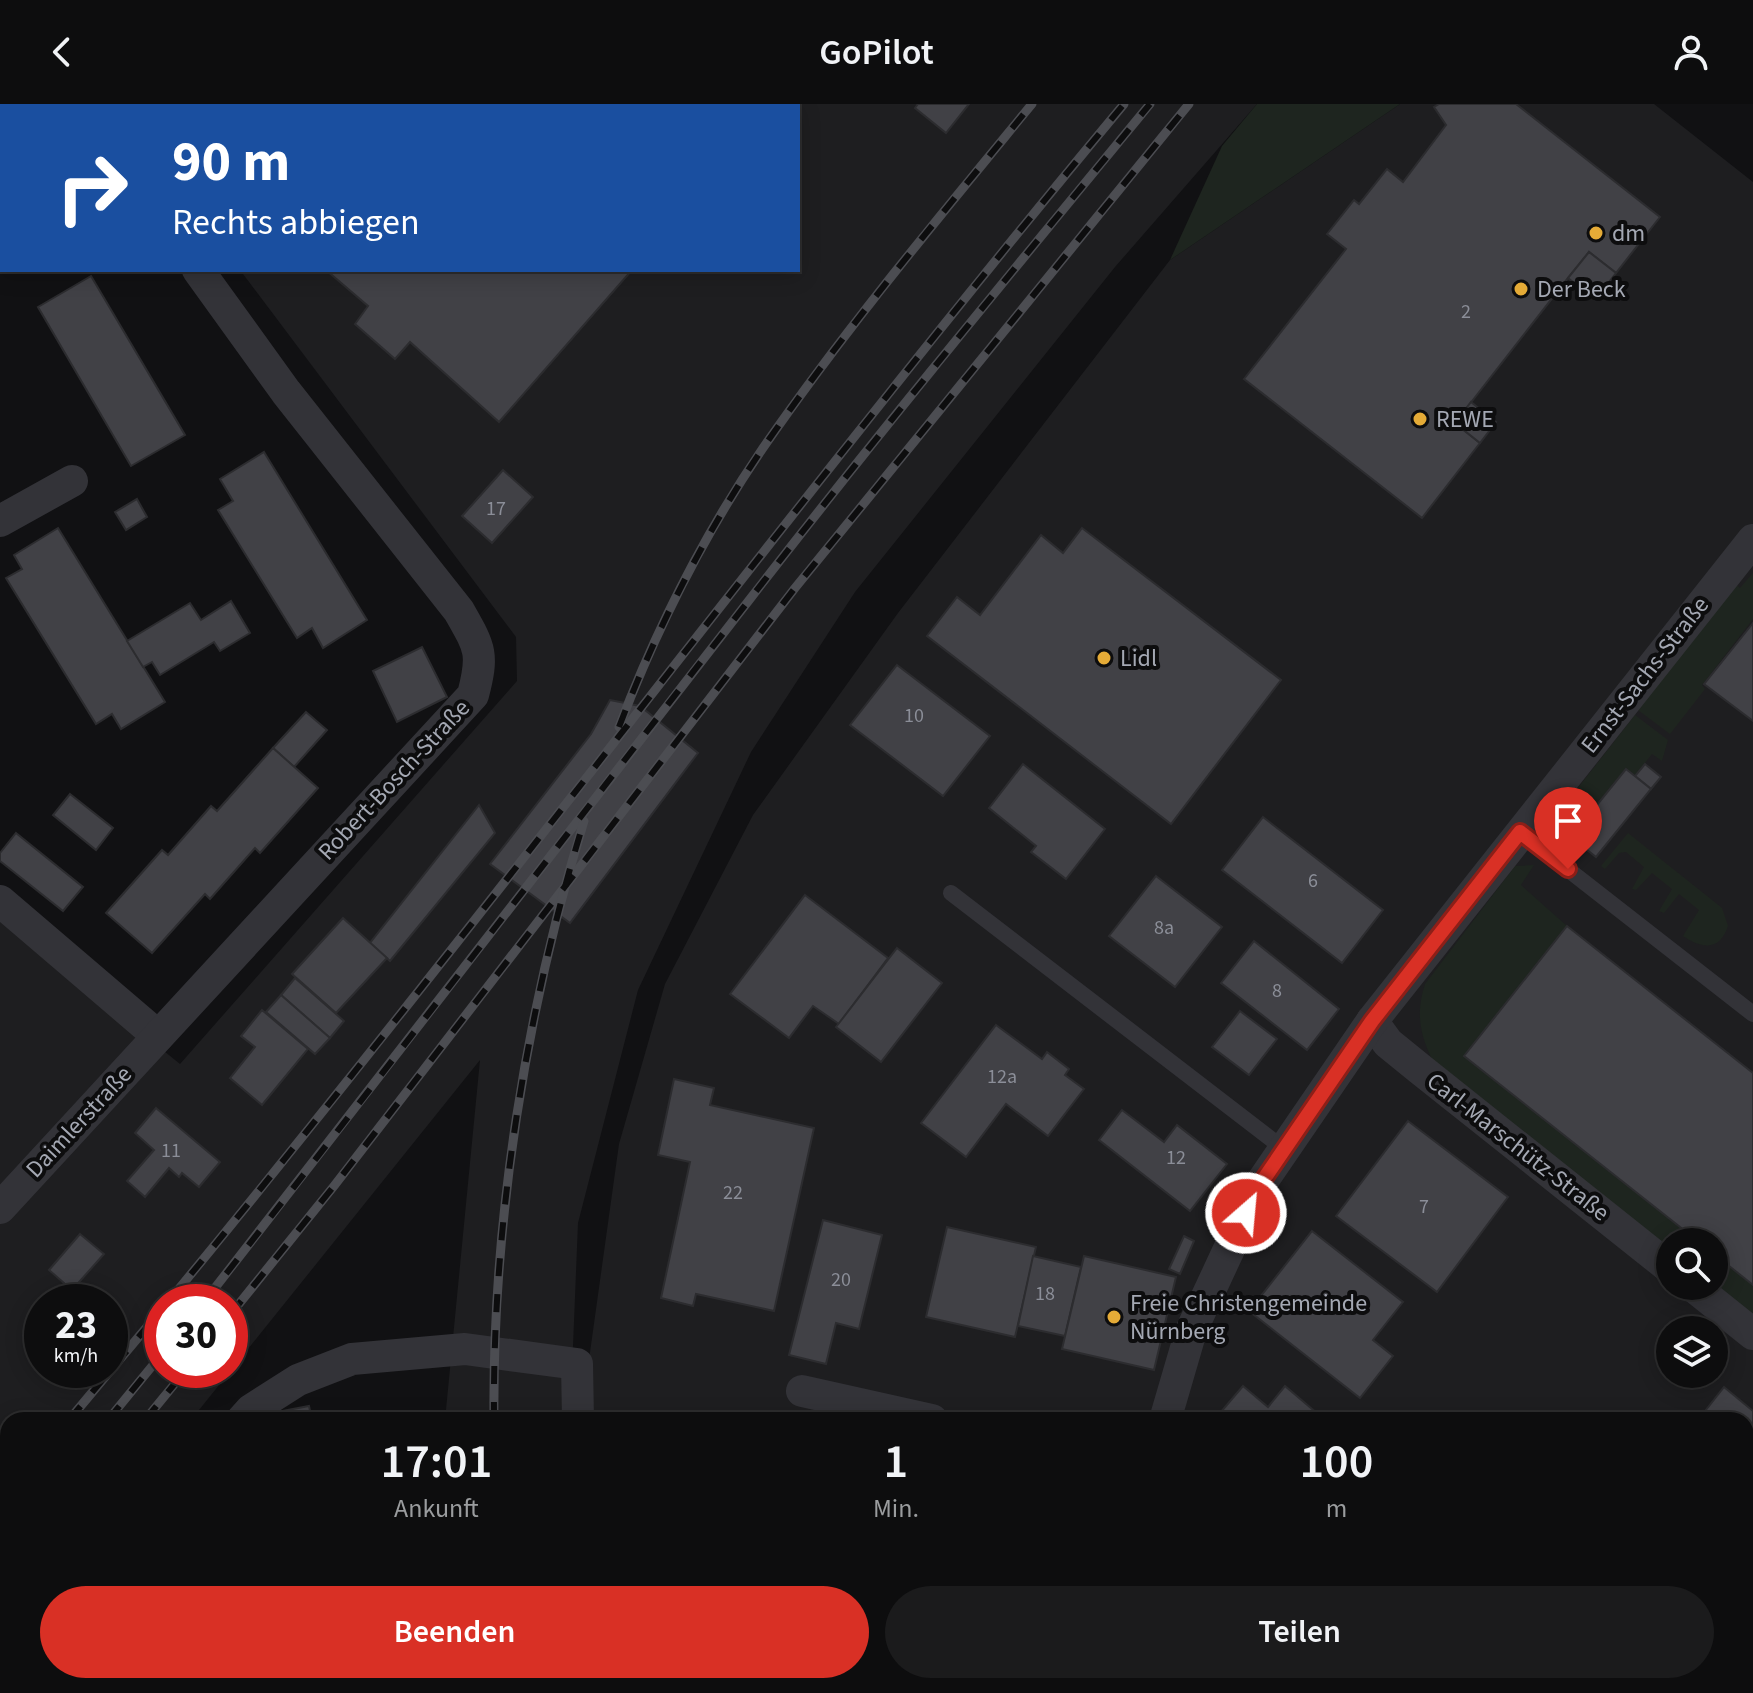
<!DOCTYPE html>
<html lang="de">
<meta charset="utf-8">
<style>
:root{--surface:#0d0d0e;--page:#1b1b1c;--text:#f1f3f6;--muted:#9a9c9e;--line:#2d2d2e;--accent:#d93025}
body{margin:0;font-family:"Source Sans 3",sans-serif;background:var(--page);color:var(--text);height:100vh;display:flex;flex-direction:column;font-size:30px;white-space:nowrap}
*{box-sizing:border-box;margin:0}
p{font-size:26px;color:var(--muted)}
.icon{flex:none;width:44px;height:44px;fill:none;stroke:currentColor;stroke-width:2;stroke-linecap:round;stroke-linejoin:round}
.map{position:relative;flex:1;overflow:hidden}
.side{position:absolute;left:0px;top:1308px;width:1754px;height:282px;display:flex;flex-direction:column;background:var(--surface);border-radius:24px 24px 0 0;box-shadow:0 4px 20px #0003,0 0 0 2px var(--line)}
.side>*{flex:none}
.banner{position:absolute;left:0px;top:0px;width:800px;height:168px;box-shadow:0 4px 20px #0003,0 0 0 2px var(--line);background:#1a4fa0;color:#fff;overflow:hidden}
.buttons{position:absolute;left:1656px;top:1124px;display:grid;gap:16px}
.buttons a{display:grid;place-items:center;width:72px;height:72px;border-radius:50%;background:var(--surface);box-shadow:0 4px 20px #0003,0 0 0 2px var(--line);font-size:40px}
.speed{position:absolute;left:24px;top:1180px;display:flex;gap:16px;font-size:40px;font-weight:700;text-align:center}
.speed>*{display:grid;place-content:center;width:104px;height:104px;border-radius:50%;background:var(--surface);box-shadow:0 4px 20px #0003,0 0 0 2px var(--line);line-height:1}
.speed small{font-size:20px;font-weight:400}
.speed .limit{border:12px solid #d22;background:#fff;color:#111}
.pin{position:absolute;display:grid;place-items:center;width:68px;height:68px;color:#fff;margin:-82px -34px;border-radius:50% 50% 50% 0;rotate:-45deg;box-shadow:0 0 8px #0007}
.pin .icon{rotate:45deg}
.me{position:absolute;width:88px;margin:-44px;rotate:27deg;stroke-linejoin:round;filter:drop-shadow(0 0 6px #0008)}
.turn{display:flex;align-items:center;gap:28px;height:168px;padding:0 40px;font-size:36px}
.turn .icon{width:104px;height:104px;stroke-width:2.5}
.turn b{display:block;font-size:56px;line-height:68px}
.eta{display:flex;justify-content:space-evenly;align-items:center;height:136px;text-align:center}
.eta b{font-size:48px;font-weight:600;line-height:56px}
.cta{display:flex;gap:16px;margin-top:auto;padding:16px 40px}
.cta a{flex:1;height:92px;border-radius:48px;background:var(--accent);color:#fff;font-size:32px;font-weight:600;line-height:92px;text-align:center}
.cta a+a{background:var(--page);color:var(--text)}
header{display:flex;justify-content:space-between;align-items:center;height:104px;padding:0 40px;background:var(--surface);font-size:36px;font-weight:600}
.map>svg:first-child{display:block}
.built{fill:#1e1e20;fill-rule:evenodd}
.green{fill:#1e251f}
.building{fill:#414146;stroke:#2c2c2f;stroke-width:2}
.lines{fill:none;stroke-linecap:round;stroke-linejoin:round}
.lane{stroke:#333338;stroke-width:16}
.street{stroke:#333338;stroke-width:32}
.rail-casing{stroke:#4c4d52;stroke-width:9}
.rail{stroke:#0d0d0e;stroke-width:6;stroke-dasharray:18;stroke-linecap:butt}
.route-casing{stroke:#8d1f18;stroke-width:20}
.route{stroke:#d93025;stroke-width:14}
.poi-dot{fill:#e5ab37;stroke:#0d0d0e;stroke-width:3}
.labels{text-anchor:middle;dominant-baseline:central;stroke-width:8;stroke-linejoin:round;paint-order:stroke}
.number-label{font-size:20px;fill:#8b8e98}
.poi-label{font-size:24px;fill:#a4a8b3;stroke:#0d0d0e;text-anchor:start}
.street-label{font-size:24px;fill:#a4a8b3;stroke:#0d0d0e}
</style>
<header><svg class="icon" aria-label="back" viewBox="0 0 24 24"><path d="M15 5l-7 7 7 7"/></svg>GoPilot<svg class="icon" aria-label="person" viewBox="0 0 24 24"><circle cx="12" cy="8" r="4"/><path d="M4 21q1-7 8-7t8 7"/></svg></header>
<div class="map">
<svg width="1753" height="1589" viewBox="0 0 1753 1589">
<rect width="100%" height="100%" fill="#111113"/>
<g class="built">
<path d="M100,0H1257L1115,163L855,488L751,648L638,886L578,1119L570,1316H445L480,956L191,1316H8V1543L0,1553V814L180,960L517,577L516,533L240,166H798V2ZM42,1198H110V1266H42ZM162,1198H230V1266H162Z"/>
<path d="M1400,0H1654L1753,78V1589H463L462,1582H1746V1316H585L586,1277L619,1040L665,880L753,711L898,509L1170,156ZM1670,1138H1714V1182H1670ZM1670,1226H1714V1270H1670Z"/>
</g>
<g class="green">
<polygon points="1257,0 1400,0 1170,156 1222,42"/>
<polygon points="1753,469 1753,515 1702,581 1705,585 1670,630 1638,606 1735,480 1740,484"/>
<polygon points="1635,611 1668,636 1662,657 1652,650 1635,671 1626,664 1593,704 1574,689"/>
<path d="M1628,729L1722,804L1728,822C1720,847 1702,845 1683,832L1699,806L1679,790L1664,809L1659,807L1672,785L1652,769L1636,786L1632,785L1644,763L1626,748L1619,749L1605,765L1601,762Z"/>
<path d="M1534,761L1521,781L1567,822L1464,952L1699,1138H1670V1145L1432,955C1419,929 1416,907 1425,880L1515,762Z"/>
<polygon points="1714,1150 1753,1181 1753,1210 1714,1179"/>
</g>
<g class="building">
<polygon points="0,0 12,2 2,2 2,81"/>
<polygon points="150,0 776,0 774,2"/>
<polygon points="918,0 969,0 946,29 915,4"/>
<polygon points="1439,0 1516,0 1660,113 1616,169 1589,148 1568,174 1455,319 1480,339 1422,414 1244,275 1346,145 1327,130 1354,96 1359,100 1387,65 1403,78 1446,21 1434,3"/>
<polygon points="1589,148 1616,169 1595,196 1568,174"/>
<polygon points="326,166 632,166 499,318 410,238 395,255 355,220 368,202"/>
<polygon points="91,172 185,331 131,362 38,203"/>
<polygon points="1471,298 1496,318 1480,339 1455,319"/>
<polygon points="264,348 367,516 323,544 312,524 297,534 218,406 233,397 220,375"/>
<polygon points="503,366 533,393 492,439 462,412"/>
<polygon points="137,395 147,413 126,426 115,408"/>
<polygon points="58,424 165,598 121,625 112,610 96,620 6,474 22,465 14,451"/>
<polygon points="1082,424 1281,576 1171,720 927,532 957,493 980,511 1041,431 1063,449"/>
<polygon points="231,497 250,529 220,547 214,538 160,571 152,558 143,563 127,537 190,499 201,516"/>
<polygon points="1753,519 1753,617 1704,580"/>
<polygon points="422,543 447,593 397,618 373,567"/>
<polygon points="897,561 990,632 943,692 850,621"/>
<polygon points="610,596 640,602 698,649 570,819 490,760 591,630"/>
<polygon points="306,608 327,626 294,663 273,644"/>
<polygon points="273,644 318,684 260,749 255,744 210,795 205,790 152,849 106,809 162,746 168,751 211,702 217,707"/>
<polygon points="1023,660 1105,725 1066,775 1031,748 1036,742 989,704"/>
<polygon points="1645,660 1661,673 1651,685 1635,672"/>
<polygon points="1626,665 1651,685 1596,753 1571,733"/>
<polygon points="70,690 113,724 96,746 53,711"/>
<polygon points="479,701 495,729 390,857 370,839"/>
<polygon points="1263,713 1383,806 1342,859 1222,766"/>
<polygon points="16,729 83,783 63,807 0,757 0,749"/>
<polygon points="1156,772 1222,823 1175,883 1109,832"/>
<polygon points="805,791 888,854 839,920 813,902 789,934 730,890"/>
<polygon points="343,814 387,854 336,909 292,870"/>
<polygon points="1567,822 1753,969 1753,1181 1714,1150 1714,1138 1699,1138 1464,952"/>
<polygon points="1254,837 1339,905 1307,946 1221,879"/>
<polygon points="897,844 942,879 881,958 836,923"/>
<polygon points="295,874 344,917 330,934 281,891"/>
<polygon points="281,891 330,934 315,950 266,908"/>
<polygon points="262,906 308,945 262,1001 230,974 255,943 241,932"/>
<polygon points="1240,907 1277,935 1249,971 1212,943"/>
<polygon points="996,921 1042,955 1047,948 1069,965 1065,971 1084,985 1048,1032 1006,1000 966,1053 921,1019"/>
<polygon points="674,975 714,984 710,1001 814,1024 774,1207 696,1190 693,1202 661,1194 690,1058 658,1051"/>
<polygon points="156,1004 220,1058 199,1083 182,1069 179,1073 169,1064 145,1093 127,1077 154,1046 135,1029"/>
<polygon points="1122,1006 1164,1038 1177,1021 1227,1060 1190,1107 1099,1036"/>
<polygon points="1408,1017 1508,1093 1437,1188 1336,1112"/>
<polygon points="823,1116 882,1131 859,1225 836,1219 826,1260 789,1251"/>
<polygon points="947,1123 1036,1143 1015,1233 926,1213"/>
<polygon points="1312,1127 1403,1198 1373,1236 1393,1252 1360,1294 1249,1207"/>
<polygon points="80,1130 104,1150 72,1186 49,1166"/>
<polygon points="1184,1132 1194,1137 1180,1170 1169,1165"/>
<polygon points="1033,1152 1081,1163 1065,1232 1018,1222"/>
<polygon points="1084,1152 1176,1173 1154,1266 1062,1245"/>
<polygon points="1243,1282 1268,1303 1285,1282 1325,1316 1214,1316"/>
<polygon points="1724,1283 1753,1307 1753,1467 1746,1476 1746,1316 1698,1316"/>
<polygon points="309,1302 312,1316 279,1316 277,1308"/>
<polygon points="1753,1530 1753,1589 1706,1589 1712,1582 1746,1582 1746,1539"/>
<polygon points="332,1582 442,1582 443,1585 421,1589 333,1589"/>
<polygon points="832,1582 853,1582 864,1589 792,1589"/>
<polygon points="1522,1582 1661,1582 1655,1589 1517,1589"/>
</g>
<g class="lines">
<g class="lane">
<polyline points="1520,728 1753,910"/>
<polyline points="951,789 1284,1045"/>
<polyline points="310,1582 312,1589"/>
<polyline points="0,1588 8,1578"/>
</g>
<g class="street">
<polyline points="80,0 81,2"/>
<polyline points="0,417 72,377"/>
<polyline points="0,797 158,932"/>
<polyline points="1372,917 1388,939 1420,965 1670,1164"/>
<path d="M0,1104L473,591C484,549 480,544 459,507L286,288L198,166"/>
<polyline points="1693,1182 1753,1230"/>
<polyline points="802,1287 932,1316"/>
<polyline points="242,1316 251,1306 298,1276 352,1255 465,1245 577,1260 578,1316"/>
<polyline points="1165,1316 1191,1227 1257,1085 1372,917 1753,436"/>
<polyline points="592,1582 593,1589"/>
</g>
<defs>
<g id="rail">
<path d="M619,623C656,526 705,429 763,344C846,224 940,112 1032,0"/>
<path d="M168,1198C493,804 797,393 1124,0"/>
<path d="M204,1198C387,965 567,729 750,495C880,327 1015,164 1150,0"/>
<polyline points="230,1211 334,1082 795,484 1189,0"/>
<polyline points="69,1316 162,1205"/>
<polyline points="108,1316 162,1250"/>
<polyline points="145,1316 186,1266"/>
<path d="M494,1316C492,1118 526,906 584,717"/>
<polyline points="0,1399 8,1390"/>
<polyline points="0,1447 8,1438"/>
<polyline points="0,1492 8,1482"/>
<polyline points="499,1582 500,1589"/>
</g>
</defs>
<use href="#rail" class="rail-casing"/>
<use href="#rail" class="rail"/>
</g>
<g class="lines">
<defs>
<polyline id="route" points="1246,1109 1257,1085 1372,917 1520,728 1568,765"/>
</defs>
<use href="#route" class="route-casing"/>
<use href="#route" class="route"/>
</g>
<g class="poi-dot">
<circle cx="1596" cy="129" r="8"/>
<circle cx="1521" cy="185" r="8"/>
<circle cx="1420" cy="315" r="8"/>
<circle cx="1104" cy="554" r="8"/>
<circle cx="1114" cy="1213" r="8"/>
</g>
<g class="labels">
<g class="number-label">
<text x="1466" y="208">2</text>
<text x="496" y="405">17</text>
<text x="914" y="612">10</text>
<text x="1313" y="777">6</text>
<text x="1164" y="824">8a</text>
<text x="1277" y="887">8</text>
<text x="1002" y="973">12a</text>
<text x="171" y="1047">11</text>
<text x="1176" y="1054">12</text>
<text x="733" y="1089">22</text>
<text x="1424" y="1103">7</text>
<text x="841" y="1176">20</text>
<text x="1045" y="1190">18</text>
</g>
<g class="poi-label">
<text x="1612" y="129">dm</text>
<text x="1537" y="185">Der Beck</text>
<text x="1436" y="315">REWE</text>
<text x="1120" y="554">Lidl</text>
<text x="1130" y="1199">Freie Christengemeinde<tspan x="1130" dy="28">Nürnberg</tspan></text>
</g>
<g class="street-label">
<text transform="translate(1645 571) rotate(-52)">Ernst-Sachs-Straße</text>
<text transform="translate(394 676) rotate(-47)">Robert-Bosch-Straße</text>
<text transform="translate(79 1018) rotate(-47)">Daimlerstraße</text>
<text transform="translate(1518 1043) rotate(38)">Carl-Marschütz-Straße</text>
</g>
</g>
</svg>
<div class="buttons">
<a><svg class="icon" aria-label="search" viewBox="0 0 24 24"><circle cx="10" cy="10" r="6"/><path d="M15 15l6 6"/></svg></a>
<a><svg class="icon" aria-label="layers" viewBox="0 0 24 24"><path d="M12 4l9 5-9 5-9-5zM3 14l9 5 9-5"/></svg></a>
</div>
<div class="speed"><div>23<small>km/h</small></div><div class="limit">30</div></div>
<div class="pin" style="left:1568px;top:765px;background:#d93025"><svg class="icon" aria-label="arrive" viewBox="0 0 24 24"><path d="M6 21V4h12l-3 4 3 4H6"/></svg></div>
<svg class="me" style="left:1246px;top:1109px" viewBox="-20 -20 40 40"><circle r="17" fill="#d93025" stroke="#fff" stroke-width="3"/><path d="M0-11L8 9 0 5-8 9z" fill="#fff"/></svg>
<div class="banner">
<div class="turn"><svg class="icon" aria-label="right" viewBox="0 0 24 24"><path d="M7 20v-9h11M14 6l5 5-5 5"/></svg><div><b>90 m</b>Rechts abbiegen</div></div>
</div>
<section class="side">
<div class="eta">
<div><b>17:01</b><p>Ankunft</p></div>
<div><b>1</b><p>Min.</p></div>
<div><b>100</b><p>m</p></div>
</div>
<div class="cta"><a>Beenden</a><a>Teilen</a></div>
</section>
</div>
